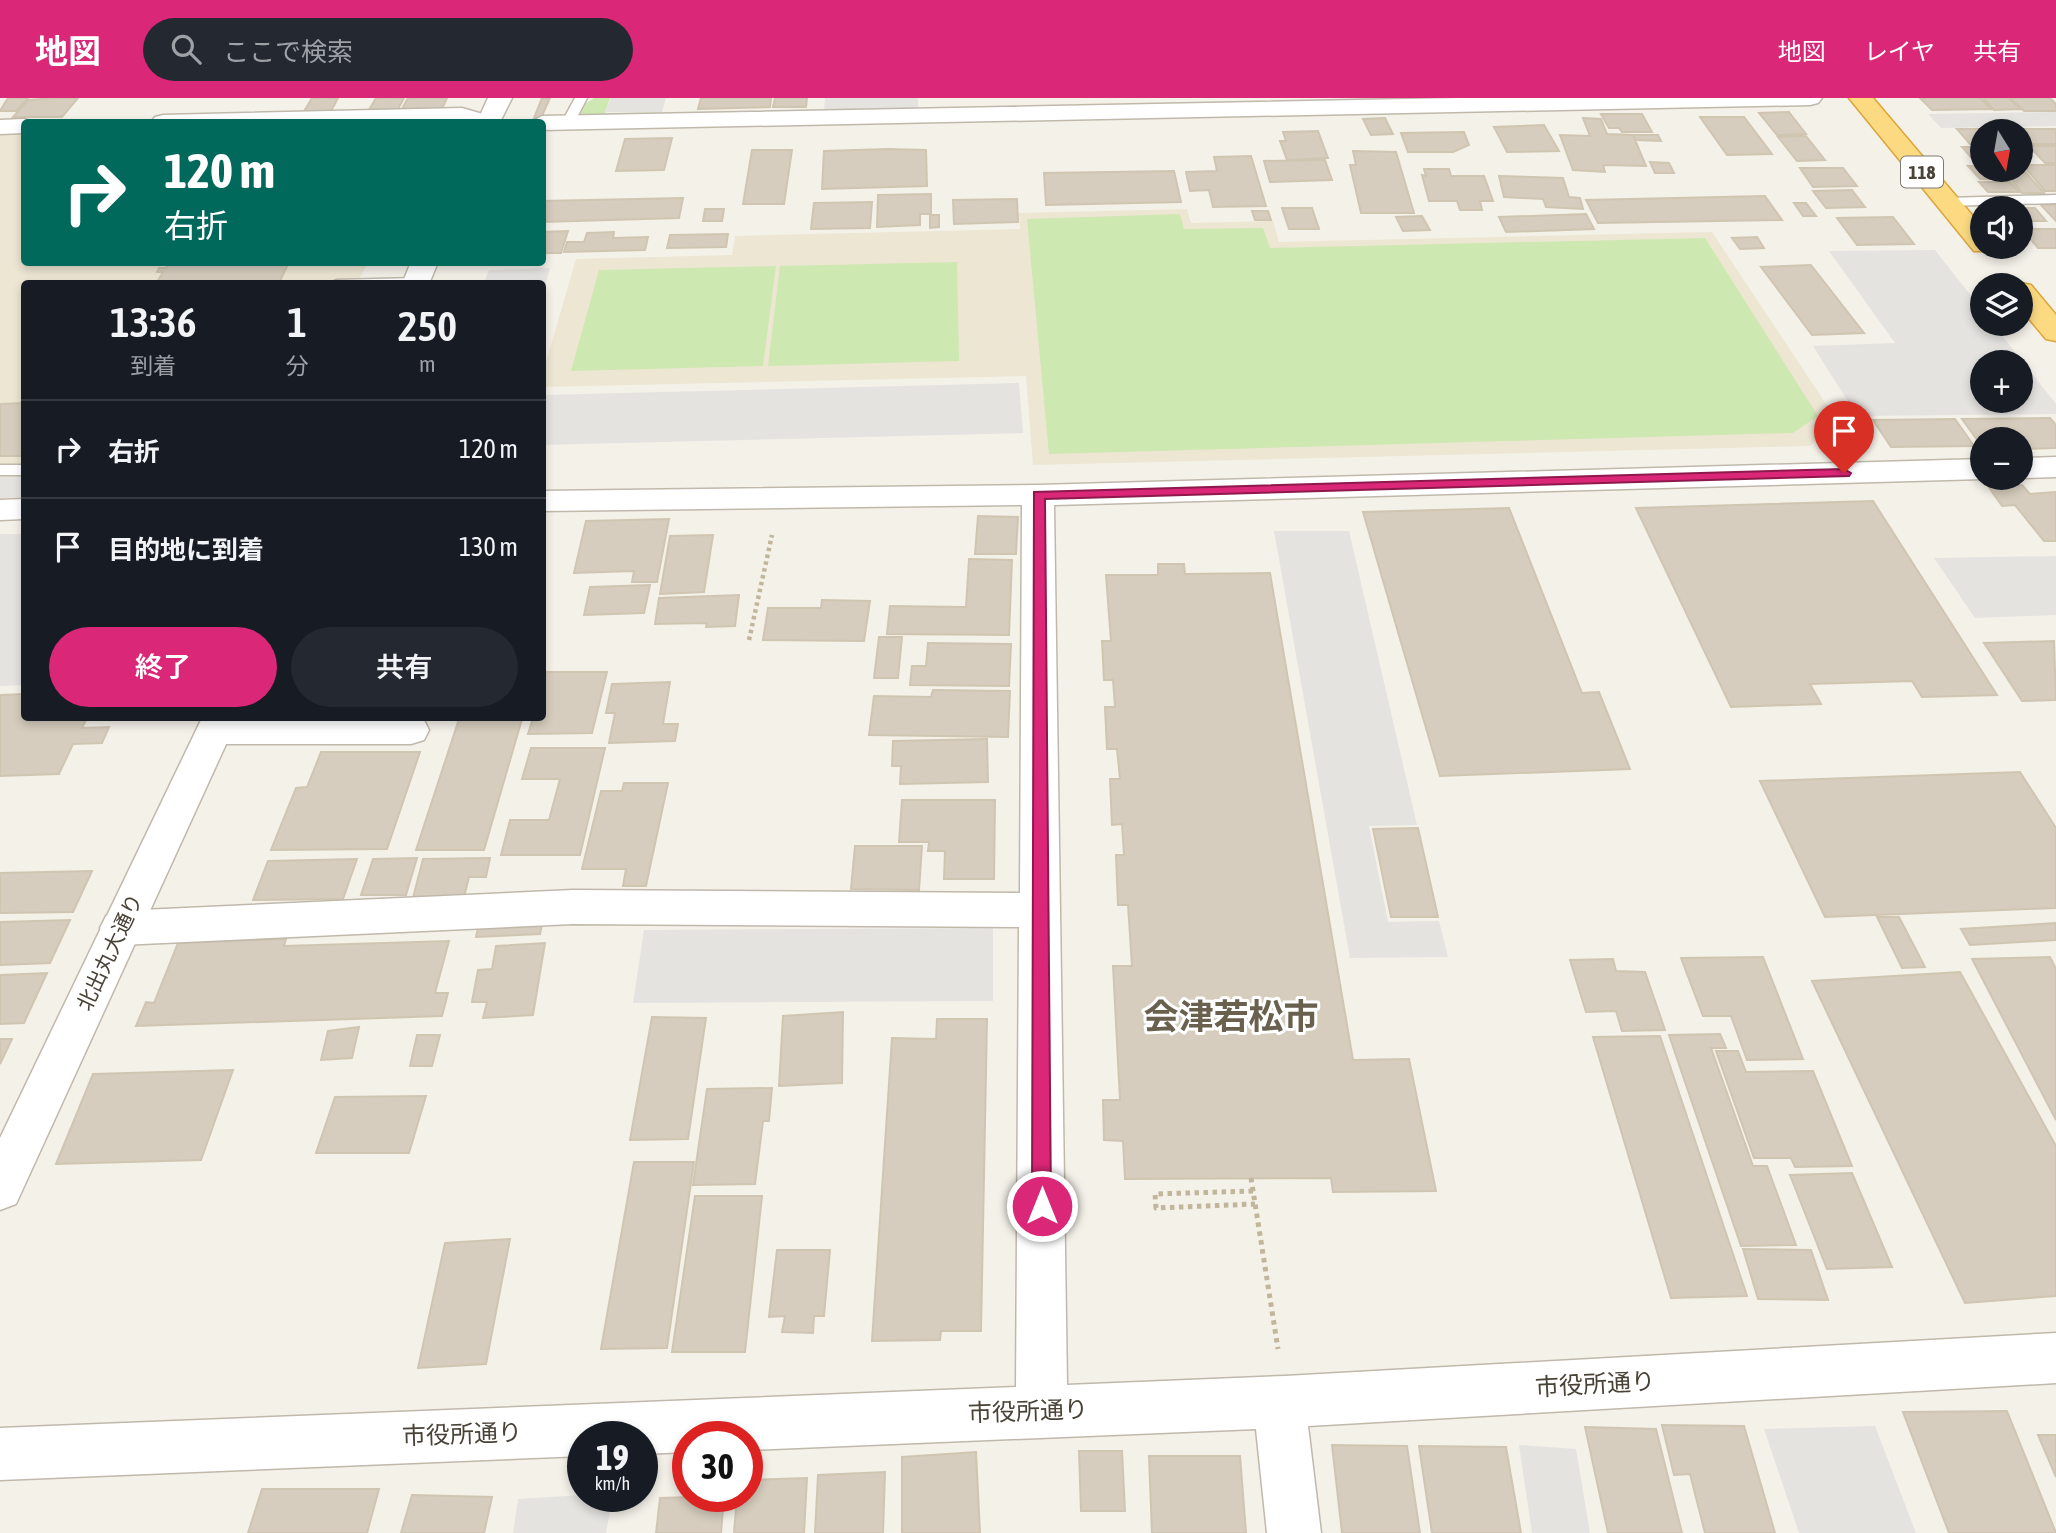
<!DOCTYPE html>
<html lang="ja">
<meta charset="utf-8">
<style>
:root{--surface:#171b24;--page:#242831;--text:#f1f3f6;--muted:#9ea1a6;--line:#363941;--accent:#db2777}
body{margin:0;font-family:"Asap Condensed","Noto Sans JP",sans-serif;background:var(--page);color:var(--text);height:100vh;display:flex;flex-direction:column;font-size:26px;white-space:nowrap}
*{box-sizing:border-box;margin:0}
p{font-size:23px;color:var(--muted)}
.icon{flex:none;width:38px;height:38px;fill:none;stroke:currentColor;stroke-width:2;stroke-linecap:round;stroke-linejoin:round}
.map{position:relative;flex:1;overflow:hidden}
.sheet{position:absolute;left:21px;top:182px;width:525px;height:441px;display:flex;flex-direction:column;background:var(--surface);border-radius:7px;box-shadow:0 4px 10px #0003}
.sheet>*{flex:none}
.top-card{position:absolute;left:21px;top:21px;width:525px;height:147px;border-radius:7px;box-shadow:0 4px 10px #0003;background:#00695c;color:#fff;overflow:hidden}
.needle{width:46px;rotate:169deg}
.buttons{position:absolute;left:1970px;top:21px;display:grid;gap:14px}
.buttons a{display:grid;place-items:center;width:63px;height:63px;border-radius:50%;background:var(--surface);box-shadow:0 4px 10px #0003;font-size:35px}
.speed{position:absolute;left:567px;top:1323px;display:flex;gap:14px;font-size:35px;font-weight:700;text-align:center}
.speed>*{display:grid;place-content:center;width:91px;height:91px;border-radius:50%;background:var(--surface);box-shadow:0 4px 10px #0003;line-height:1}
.speed small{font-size:18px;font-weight:400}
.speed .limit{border:10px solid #d22;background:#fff;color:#111}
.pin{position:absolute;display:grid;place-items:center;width:60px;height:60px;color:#fff;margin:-72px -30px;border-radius:50% 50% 50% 0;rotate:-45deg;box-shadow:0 0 7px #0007}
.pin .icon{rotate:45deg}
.me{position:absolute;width:77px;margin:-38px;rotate:0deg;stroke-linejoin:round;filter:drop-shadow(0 0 5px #0008)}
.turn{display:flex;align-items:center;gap:24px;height:147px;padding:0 28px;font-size:32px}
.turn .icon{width:91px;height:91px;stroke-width:2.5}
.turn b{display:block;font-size:49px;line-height:60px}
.eta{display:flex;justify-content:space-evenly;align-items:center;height:119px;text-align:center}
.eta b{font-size:42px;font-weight:600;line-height:49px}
.primary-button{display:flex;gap:14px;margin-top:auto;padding:14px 28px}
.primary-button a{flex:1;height:80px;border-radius:42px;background:var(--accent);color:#fff;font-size:28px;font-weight:600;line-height:80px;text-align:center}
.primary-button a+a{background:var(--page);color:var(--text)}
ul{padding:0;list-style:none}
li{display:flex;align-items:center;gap:21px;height:98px;padding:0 28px;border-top:2px solid var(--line)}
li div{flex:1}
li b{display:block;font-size:26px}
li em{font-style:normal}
header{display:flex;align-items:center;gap:42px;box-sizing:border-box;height:98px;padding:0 35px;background:var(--accent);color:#fff}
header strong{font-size:33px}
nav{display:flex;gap:38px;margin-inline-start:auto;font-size:24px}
.search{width:490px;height:63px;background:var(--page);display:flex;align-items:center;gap:18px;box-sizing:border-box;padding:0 24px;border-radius:38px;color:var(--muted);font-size:26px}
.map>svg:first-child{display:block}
.education{fill:#ede6d3}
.green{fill:#cee8b2}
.parking{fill:#e5e3e0;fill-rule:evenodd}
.building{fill:#d6cdbe;stroke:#d0c5b1;stroke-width:2}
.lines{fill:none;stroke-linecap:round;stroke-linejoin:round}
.service-casing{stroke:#c0b9ab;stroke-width:3}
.minor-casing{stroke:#c0b9ab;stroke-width:3}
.tertiary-casing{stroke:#c0b9ab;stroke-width:3}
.trunk-casing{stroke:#dca53a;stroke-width:3}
.path-far1{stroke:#c1b59c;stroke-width:4.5;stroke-dasharray:3.5 3.5;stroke-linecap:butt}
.path{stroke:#c1b59c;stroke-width:5;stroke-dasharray:4.5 4.5;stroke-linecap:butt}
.service{fill:#fff;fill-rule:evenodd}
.minor{fill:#fff;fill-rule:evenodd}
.tertiary{fill:#fff;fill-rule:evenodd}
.trunk{fill:#fcda82;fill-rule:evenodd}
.route{fill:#db2777;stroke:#8e194d;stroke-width:2}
.labels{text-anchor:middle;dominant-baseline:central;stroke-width:6;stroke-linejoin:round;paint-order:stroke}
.shield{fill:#fff;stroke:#7f7b73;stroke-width:2}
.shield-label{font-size:19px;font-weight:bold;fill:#484237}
.street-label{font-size:21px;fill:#484237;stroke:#fff}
.near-street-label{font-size:24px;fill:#484237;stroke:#fff}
.town-label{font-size:35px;font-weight:bold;fill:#6a604e;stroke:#fff}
</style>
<header>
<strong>地図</strong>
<div class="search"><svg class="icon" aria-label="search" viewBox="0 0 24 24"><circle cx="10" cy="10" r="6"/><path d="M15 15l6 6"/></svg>ここで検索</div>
<nav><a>地図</a><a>レイヤ</a><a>共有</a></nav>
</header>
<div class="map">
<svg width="2056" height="1435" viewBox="0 0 2056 1435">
<rect width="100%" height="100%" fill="#f4f1e9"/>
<path class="education" d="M0 31H24V164L368 165 357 185 24 186V403L0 404Z
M1187 111 1191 125 1273 123 1279 144 1712 134 1838 324 1810 348 1033 367 1026 278 543 289 542 278 576 161 732 157 735 138 1020 131 1019 115Z"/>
<path class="green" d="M594 0H610L605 15 849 12 579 19 585 6Z
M1180 116 1184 131 1263 130 1270 150 1705 140 1818 318 1793 335 1049 356 1027 121Z
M957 164 959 263 768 268 780 168Z
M776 168 763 268 571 273 599 172Z"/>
<path class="parking" d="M611 0H666L662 14H605Z
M825 0H918V10L824 12Z
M2056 14V28L1941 30 1928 16Z
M1935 152 1983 213V226H1993L2056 306V316L1857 318 1813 248 1895 245 1829 153ZM1983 264H2021V303H1983Z
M550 170 543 196 542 186 484 185 489 172Z
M1019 285 1023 335 543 347V297Z
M0 379H24V399L0 400Z
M1274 433H1349L1417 727 1369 728 1388 824 1439 823 1448 859 1350 860Z
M24 436V587L0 588V436Z
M2056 458V517L1975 520 1934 460Z
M993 830V903L633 905 644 832Z
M1875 1328 1916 1435H1799L1764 1331Z
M1519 1347 1576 1351 1590 1435H1532Z
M583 1397 613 1398 606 1435H513L518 1401Z"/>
<path class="building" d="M8 0H28L16 13H0Z
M57 0H78L62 19H13L28 2Z
M312 0H338L330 15H303Z
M376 0H404L398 11 369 12Z
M408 0H447L442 11H402Z
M542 0H550L541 20H534Z
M701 0H771L770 9 698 11Z
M775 0H807L806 9H773Z
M1920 0H1980L1991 11 1932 12Z
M1983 0H2009L2020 11 1994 12Z
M2010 0H2050L2056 6V13H2024Z
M1789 14 1806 36 1777 37 1759 15Z
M1601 16H1642L1652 34H1622L1619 30H1609Z
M1700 19H1744L1772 56 1727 57Z
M1385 20 1393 36 1371 37 1363 21Z
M1583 20 1601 21 1607 36 1633 37 1646 68 1603 67 1605 74 1573 72 1560 37 1590 38Z
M1544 27 1559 53 1507 54 1494 29Z
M1957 31H2056V46H2021V33H1983V46H1970Z
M1318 33 1328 60 1287 62 1280 43H1286L1283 34Z
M1464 34 1469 47 1453 54H1408L1401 35Z
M1633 37H1658L1661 43 1635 42Z
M1806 38 1825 62 1797 63 1778 39Z
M672 40 664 72 616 73 625 41Z
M2029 48H2056V65H2045Z
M1962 49H1983V66H1977Z
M888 51 926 52 927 88 822 91 824 53Z
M752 52H792L784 106H743Z
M1353 53 1396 54 1414 115H1361L1350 67H1356Z
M1251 58 1266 108 1213 109 1209 92 1190 93 1186 74 1217 73 1214 59Z
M1325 62 1332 82 1270 84 1264 63Z
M1650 64 1669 65 1674 75H1655Z
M2023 67H2056V93H2045Z
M1968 68H1983V72H2021V69L2044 95H2022L2011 81H1980Z
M1800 70H1843L1857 88 1813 89Z
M1424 71H1449L1451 78H1484L1493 103H1480L1482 112H1460L1457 103H1429L1422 77 1426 78Z
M1174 73 1181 104 1046 107 1044 75Z
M1499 78 1563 80 1569 99 1580 100 1583 111 1546 109 1543 101 1504 99Z
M1979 84H2010L2019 94H1988Z
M1852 92 1865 109 1826 110 1813 93Z
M931 96V116H920V127L877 129 878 97Z
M1765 98 1782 122 1598 125 1586 102Z
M683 100 679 120 542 124V103Z
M1017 101 1018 124 954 126 953 102Z
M872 104 870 130 811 131 814 105Z
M1794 105H1806L1816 118H1803Z
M2041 107H2056V123Z
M1282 110H1312L1319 131H1289Z
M2004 110H2035L2046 123H2021V110Z
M705 111H724L722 123H703Z
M1252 113H1268L1271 122H1255Z
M1586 116 1594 131 1506 134 1499 119Z
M930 117H939V129L930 130Z
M1422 118 1430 132 1403 133 1396 119Z
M1893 119 1914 146 1857 147 1837 120Z
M2022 131H2056V150H2038Z
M568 133 561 155H542V134Z
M614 134 613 140 648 139 645 152 564 154 567 144H584L587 135Z
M728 136 726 149 667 150 670 137Z
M1757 139 1764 150 1740 151 1732 140Z
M169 164H289L280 183H297L296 186H156L163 174H157L159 170H166Z
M1811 167 1864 235 1812 237 1761 169Z
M24 305V358H0V306Z
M2050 320 2056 327V350L2021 351V341H1983V350L1962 321Z
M1955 321 1974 348 1891 349 1873 322Z
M2022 387 2030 396 2056 394V443H2044L2015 407 2002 408 1988 388Z
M1873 403 1997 597 1922 599 1912 583 1810 586 1821 606 1731 609 1636 410Z
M1509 410 1582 595 1599 594 1630 671 1440 678 1363 414Z
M978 418 1018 419 1016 456H975Z
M669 421 657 484H632L634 473 574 475 586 423Z
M713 437 704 494 660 496 670 438Z
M969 461 1012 462 1009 537 887 536 890 508 966 509Z
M1158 466H1184L1185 476 1270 475 1353 962 1409 961 1436 1093 1333 1094 1331 1080 1125 1081 1123 1043 1104 1042 1103 1002H1120L1113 868H1132L1128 807H1118L1116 757H1124L1122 726 1112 727 1110 681H1120L1117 651H1107L1105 609H1115L1113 582H1104L1102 543H1111L1106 477H1158Z
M650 487 644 515 584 517 590 489Z
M739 497 735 528 706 529 707 525 655 526 659 500Z
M822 502 870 503 864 543 763 542 768 510H821Z
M879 539H902L898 580H874Z
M2054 543 2056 602 2022 603 1984 545Z
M928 545 1011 546 1009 588 910 587 912 568H926Z
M546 574H607L592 635 528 636 533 620H542Z
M670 584 663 626H678L675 643 609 645 615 615H606L612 586Z
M933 592 1010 593 1008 639 869 637 874 598 931 599Z
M24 596V620H87L82 630 109 629 102 645 73 646 59 676 0 678V597Z
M459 621H522L484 752H416Z
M987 641 988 684 900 686 901 668H892L893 643Z
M531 650H605L580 757H501L510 722H549L560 681H522Z
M321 654H420L387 751 271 752 296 690 307 689Z
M2020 674 2056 730V810L1825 819 1760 683Z
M624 685H668L646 788H623L626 771H582L601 693H622Z
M902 702H995L994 781H944L945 753H928L929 744H899Z
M1418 730 1438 819H1391L1373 731Z
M855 748H922L919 792 851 791Z
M417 760 406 797H361L373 761Z
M490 760 486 779H469L464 799 413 800 423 761Z
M357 761 343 801 253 802 268 763Z
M92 773 73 814 0 815V775Z
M1877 819H1899L1925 869 1902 870Z
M70 822 50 865 0 867V824Z
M543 822 540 836 476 839 479 826Z
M2056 825V842L1970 847 1961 831Z
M286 841 284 848 449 843 435 895H448L442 918 136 928 146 904 154 905 178 845Z
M545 845 533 917 483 920 487 904H472L478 872 492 871 496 848Z
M1763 859 1803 961 1747 962 1731 918H1703L1681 860Z
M2050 859 2056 871V1022L1972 861Z
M1613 861 1616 873 1645 874 1665 932 1622 933 1616 913 1586 914 1570 862Z
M1960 874 2056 1048V1198L1965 1205 1812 883Z
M47 875 24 925 0 926V877Z
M843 914 842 985 779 988 783 918Z
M652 919 706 920 688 1041 630 1042Z
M937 921H987L981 1233H941L940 1242 872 1243 892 940 936 941Z
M359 929 352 960 321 962 328 933Z
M1720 936 1726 950H1711L1753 1068H1767L1796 1147 1741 1148 1669 937Z
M417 937H440L432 968H410Z
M1660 938 1747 1198 1671 1200 1593 939Z
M0 941H12L0 966Z
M1716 953H1738L1746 974 1813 973 1852 1068 1795 1069 1791 1060H1754Z
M233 972 201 1062 56 1066 93 976Z
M772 990 769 1023H763L755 1086 693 1087 707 991Z
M426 998 409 1055H316L335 999Z
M634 1064H694L667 1250 601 1251Z
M1852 1075 1892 1169 1827 1171 1790 1077Z
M695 1098H762L745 1254H672Z
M510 1141 486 1266 418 1270 445 1145Z
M1743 1151 1811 1152 1828 1202 1758 1201Z
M777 1152H830L824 1218H814L813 1235 782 1234 785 1218 769 1219Z
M2007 1313 2056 1435H1949L1903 1314Z
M1662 1327 1744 1328 1775 1435H1705L1690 1376 1674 1377Z
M1585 1329 1656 1331 1682 1435H1608Z
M2038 1337H2056V1379Z
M1332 1347 1407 1348 1420 1435H1342Z
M1419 1348 1506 1349 1521 1435H1432Z
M1079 1353H1122L1125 1413H1081Z
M976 1354 980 1435H902V1359Z
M1149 1358H1240L1246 1435H1152Z
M885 1374 883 1435H815L818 1377Z
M807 1380 804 1435H734L737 1398H747V1382Z
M262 1391H379L367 1435H248Z
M412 1397 492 1399 484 1435H401Z
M724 1398 721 1435H656L660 1400Z"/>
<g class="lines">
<defs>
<path id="service" d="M575 0H587L573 27H563L562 24Z
M2056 97V105L1947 108 1940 104 1947 100Z
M416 180 421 181 422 186H329L336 182Z
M0 367H24V377H0Z"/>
<path id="minor" d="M1458 0H1822L1818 5 1810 7 542 32V24H531L542 18Z
M462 10 493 19 497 24H151L155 19 163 17Z
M24 21 33 24H24V35L0 36V22Z
M2056 359V379L2021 380V360Z
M1983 361V380H1987L1983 381 1054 407 1067 1287 1285 1278 2056 1235V1285L1308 1328 1321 1435H1267L1256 1331 747 1352V1339H688V1354L642 1356V1339H583V1358L0 1382V1330L1016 1289 1019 829 573 826 120 847 106 842 100 830 106 818 120 813 573 792 1020 795 1022 407 542 413V393L1038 387Z
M24 401V421L0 422V402Z
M211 620H415L424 622 429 632 424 642 411 646H215L202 642 197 632 202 622Z"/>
<path id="tertiary" d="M488 0H512L500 24H477Z
M411 164H438L429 186H402Z
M202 620H238L16 1106 0 1112V1040Z"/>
<path id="trunk" d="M1849 0H1873L1983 130V149H1995L1992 153H1974Z
M2021 185 2031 187 2056 217V243L2046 241 2021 211V187H2011Z"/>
</defs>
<use href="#service" class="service-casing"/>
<use href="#minor" class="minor-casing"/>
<use href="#tertiary" class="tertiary-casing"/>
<use href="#trunk" class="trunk-casing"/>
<path class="path-far1" d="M749 542 772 437"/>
<path class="path" d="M1251 1080 1278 1251
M1253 1093 1155 1096 1156 1110 1255 1106"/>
<use href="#service" class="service"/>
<use href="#minor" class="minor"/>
<use href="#tertiary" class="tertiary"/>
<use href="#trunk" class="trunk"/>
</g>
<path class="route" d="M1844 371 1851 375 1849 378 1045 401 1051 1108 1048 1115 1042 1117 1035 1115 1032 1108 1034 394Z"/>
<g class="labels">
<rect class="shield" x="1901" y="58.5" width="42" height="31" rx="5"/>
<g class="shield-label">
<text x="1922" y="74">118</text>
</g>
<g class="street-label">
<text transform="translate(109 854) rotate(-65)">北出丸大通り</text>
</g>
<g class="near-street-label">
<text transform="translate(1595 1286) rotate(-3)">市役所通り</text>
<text transform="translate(1028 1313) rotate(-2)">市役所通り</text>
<text transform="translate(462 1336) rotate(-2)">市役所通り</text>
</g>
<g class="town-label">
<text x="1231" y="918">会津若松市</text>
</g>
</g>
</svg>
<div class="buttons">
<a><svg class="needle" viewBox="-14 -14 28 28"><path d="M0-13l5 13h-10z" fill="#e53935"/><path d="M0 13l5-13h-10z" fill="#9ea1a6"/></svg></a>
<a><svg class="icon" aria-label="sound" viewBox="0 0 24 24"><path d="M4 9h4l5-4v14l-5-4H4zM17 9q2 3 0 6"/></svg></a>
<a><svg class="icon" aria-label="layers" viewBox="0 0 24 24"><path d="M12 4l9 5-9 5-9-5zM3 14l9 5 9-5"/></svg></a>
<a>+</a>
<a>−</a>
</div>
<div class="speed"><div>19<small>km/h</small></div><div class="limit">30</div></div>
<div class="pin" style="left:1844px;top:375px;background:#d93025"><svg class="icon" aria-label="arrive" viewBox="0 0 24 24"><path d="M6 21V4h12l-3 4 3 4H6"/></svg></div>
<svg class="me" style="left:1042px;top:1108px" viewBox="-20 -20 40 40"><circle r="17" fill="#db2777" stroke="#fff" stroke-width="3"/><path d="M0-11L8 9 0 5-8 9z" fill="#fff"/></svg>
<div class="top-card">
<div class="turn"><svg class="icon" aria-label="right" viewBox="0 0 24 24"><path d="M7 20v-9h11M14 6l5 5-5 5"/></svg><div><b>120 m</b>右折</div></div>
</div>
<section class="sheet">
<div class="eta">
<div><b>13:36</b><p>到着</p></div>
<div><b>1</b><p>分</p></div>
<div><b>250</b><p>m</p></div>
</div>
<ul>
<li><svg class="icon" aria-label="right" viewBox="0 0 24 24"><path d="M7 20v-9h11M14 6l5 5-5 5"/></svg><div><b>右折</b></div><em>120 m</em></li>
<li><svg class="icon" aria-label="arrive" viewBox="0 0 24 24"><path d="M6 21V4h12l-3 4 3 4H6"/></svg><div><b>目的地に到着</b></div><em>130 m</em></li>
</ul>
<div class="primary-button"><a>終了</a><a>共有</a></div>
</section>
</div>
